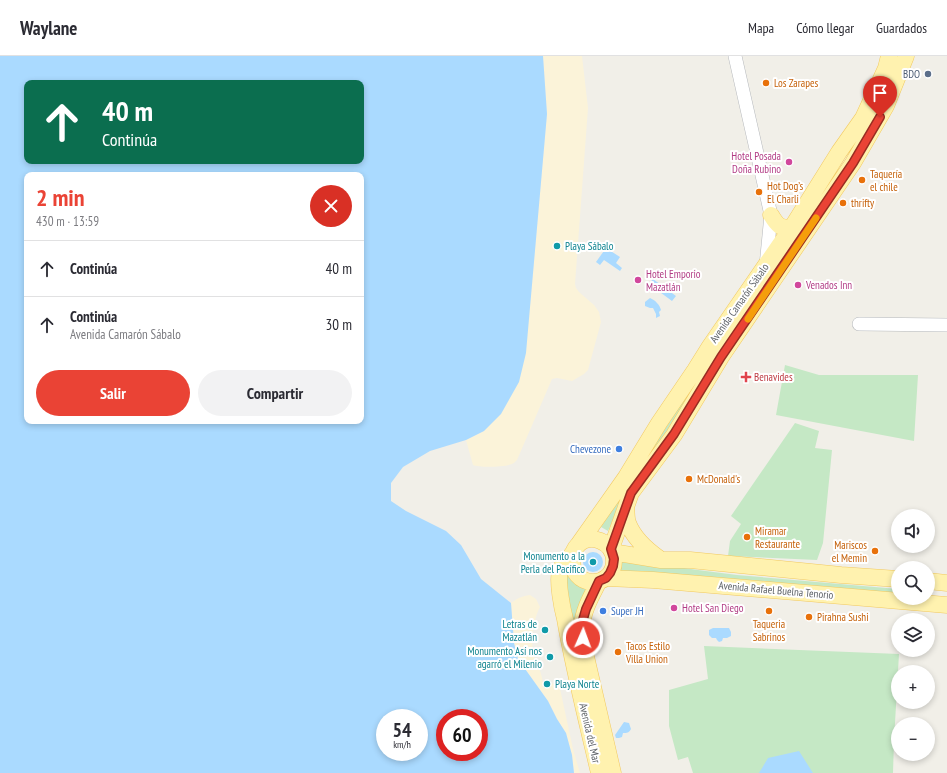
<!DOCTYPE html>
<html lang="es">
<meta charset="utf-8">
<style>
:root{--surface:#fff;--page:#f2f2f3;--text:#2b2b33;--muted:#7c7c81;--line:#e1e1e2;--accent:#ea4335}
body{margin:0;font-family:"PT Sans Narrow",sans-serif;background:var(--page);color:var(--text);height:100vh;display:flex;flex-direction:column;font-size:15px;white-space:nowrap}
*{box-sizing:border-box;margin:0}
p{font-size:13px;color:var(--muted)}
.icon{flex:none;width:22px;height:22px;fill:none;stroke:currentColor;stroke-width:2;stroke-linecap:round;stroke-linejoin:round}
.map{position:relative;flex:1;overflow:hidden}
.sheet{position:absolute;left:24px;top:116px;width:340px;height:252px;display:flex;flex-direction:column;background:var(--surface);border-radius:8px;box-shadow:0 2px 6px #0003}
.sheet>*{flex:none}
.banner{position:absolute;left:24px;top:24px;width:340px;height:84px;border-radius:8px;box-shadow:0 2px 6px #0003;background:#0b6e4f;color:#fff;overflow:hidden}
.fabs{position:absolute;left:891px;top:453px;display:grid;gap:8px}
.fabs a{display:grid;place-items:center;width:44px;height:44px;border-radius:50%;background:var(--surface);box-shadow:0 2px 6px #0003;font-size:20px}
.speed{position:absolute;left:376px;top:653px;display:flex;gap:8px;font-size:20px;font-weight:700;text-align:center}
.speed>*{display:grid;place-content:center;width:52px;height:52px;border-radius:50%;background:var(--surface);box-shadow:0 2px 6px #0003;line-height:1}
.speed small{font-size:10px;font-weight:400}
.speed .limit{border:6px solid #d22;background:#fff;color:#111}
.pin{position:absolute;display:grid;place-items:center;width:34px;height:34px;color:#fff;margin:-41px -17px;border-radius:50% 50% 50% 0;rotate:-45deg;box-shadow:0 0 4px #0007}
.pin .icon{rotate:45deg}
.me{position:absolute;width:44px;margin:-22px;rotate:2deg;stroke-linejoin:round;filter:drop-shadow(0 0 3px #0008)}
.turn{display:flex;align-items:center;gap:14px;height:84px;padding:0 12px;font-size:18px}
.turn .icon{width:52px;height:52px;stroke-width:2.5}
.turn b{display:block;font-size:28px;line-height:34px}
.round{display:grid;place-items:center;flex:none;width:42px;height:42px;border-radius:21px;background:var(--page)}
.summary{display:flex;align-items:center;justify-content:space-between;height:68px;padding:0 12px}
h1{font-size:24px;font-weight:700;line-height:30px;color:var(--accent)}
.button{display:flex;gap:8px;margin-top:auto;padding:8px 12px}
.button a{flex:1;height:46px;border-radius:24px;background:var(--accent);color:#fff;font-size:16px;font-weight:700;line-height:46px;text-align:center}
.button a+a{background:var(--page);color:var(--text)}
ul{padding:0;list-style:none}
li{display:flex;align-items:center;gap:12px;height:56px;padding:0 12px;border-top:1px solid var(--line)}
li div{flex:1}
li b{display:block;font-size:15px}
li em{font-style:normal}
header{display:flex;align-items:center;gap:24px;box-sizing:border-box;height:56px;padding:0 20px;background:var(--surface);border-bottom:1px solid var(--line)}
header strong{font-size:19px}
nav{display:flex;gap:22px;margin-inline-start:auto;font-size:14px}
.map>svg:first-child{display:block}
.green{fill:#c5e8c5}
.sand{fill:#fbf3d9}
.water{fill:#aadaff;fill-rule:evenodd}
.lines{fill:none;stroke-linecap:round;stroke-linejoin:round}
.minor-casing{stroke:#b5b8bc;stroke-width:14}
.major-casing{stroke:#f2c960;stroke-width:17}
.minor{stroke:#fff;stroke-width:13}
.major{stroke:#fff2af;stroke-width:16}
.route-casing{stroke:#982c22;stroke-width:10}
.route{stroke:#ea4335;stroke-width:7}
.slow{stroke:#f59e0b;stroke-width:7}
.service-dot{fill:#5c6f8a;stroke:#fff;stroke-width:1.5}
.food-dot{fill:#e8710a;stroke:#fff;stroke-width:1.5}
.hotel-dot{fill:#d1479c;stroke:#fff;stroke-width:1.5}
.culture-dot{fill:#0f9aa8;stroke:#fff;stroke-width:1.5}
.health-dot{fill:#e0444e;stroke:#fff;stroke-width:1.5}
.shop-dot{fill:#3f7fe0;stroke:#fff;stroke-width:1.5}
.labels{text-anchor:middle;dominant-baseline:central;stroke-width:4;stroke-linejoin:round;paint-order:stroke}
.service-label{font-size:11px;fill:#4e5e75;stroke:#fff;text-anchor:end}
.food-label{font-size:11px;fill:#c56008;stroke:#fff;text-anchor:start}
.hotel-label{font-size:11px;fill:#b23c85;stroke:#fff;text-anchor:start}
.culture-label{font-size:11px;fill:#0d838f;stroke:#fff;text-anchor:end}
.street-label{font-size:11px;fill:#5f6368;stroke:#fff}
.health-label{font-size:11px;fill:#be3a42;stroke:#fff;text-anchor:start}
.shop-label{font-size:11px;fill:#366cbe;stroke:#fff;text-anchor:end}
</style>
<header>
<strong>Waylane</strong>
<nav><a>Mapa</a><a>Cómo llegar</a><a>Guardados</a></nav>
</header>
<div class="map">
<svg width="947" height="717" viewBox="0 0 947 717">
<rect width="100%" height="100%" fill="#f1efe8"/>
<path class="green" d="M756 233 677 361 625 436 608 475 601 471Z
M785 309 819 319H918L914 385 776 359Z
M795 367 819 375 815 392 832 394 823 487 817 504 728 500 730 485 741 468 731 460Z
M616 500 657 508 698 514 737 519 898 533V538L614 517Z
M565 511 588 533 577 609Z
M704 590 899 598 894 684 893 717H693L688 701 678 704 669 670V634L708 623Z"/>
<path class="sand" d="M543 0H582L588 52 575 228 576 232 579 236 594 249 599 256 601 266 588 314 584 318 572 325 557 322 552 323 517 404C515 406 514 407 512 408 504 411 480 412 473 409L466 384 484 375 530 250 547 58Z
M530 539 536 543 540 551C533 564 530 586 534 600 535 604 537 608 539 612 541 617 542 622 543 627L559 628 573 693 580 717H574L572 699 566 677 557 663 548 645 518 603 514 587 511 547C518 542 522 540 530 539Z"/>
<path class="water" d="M0 0H543L547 58 526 297 519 326 501 358 484 375 466 384 430 395 403 411 391 427V445L406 455 446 475 461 489 481 523 511 547 514 587 518 603 548 645 557 663 566 677 572 699 574 717H0ZM27 27H361V105H27ZM27 119H361V365H27ZM385 662H419V696H385ZM445 662H479V696H445Z
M606 192 620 201 616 207 622 212 620 215 604 204 600 209 596 206Z
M653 223 676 240 672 245 649 228Z
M650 242C655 244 660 249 661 254L659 256 660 260 656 262V258L653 252H650L645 250V246Z
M583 506a10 10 0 1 1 20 0a10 10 0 1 1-20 0Z
M713 572H729L731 576V580L727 582H723L722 585 719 586 717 584 716 582H712L709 579V574Z
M624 666 629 667 631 673C629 677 627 677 623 677L622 681 619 682H616L615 679Z
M799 695 813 717H759L768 702Z"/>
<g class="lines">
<defs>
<path id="minor" d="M735 0 771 159 766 210
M859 268 947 269"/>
<path id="major" d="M771 159C777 169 780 173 792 171
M626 451C627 456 626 462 628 467 634 483 647 494 660 503
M578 489 626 421 659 367 695 314 710 290 792 171 839 96 863 62 886 12 889 0
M611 493 631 437 674 379 721 301 853 107 886 50 906 0
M612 496 661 504H690L841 519 898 523
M572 499C569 535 614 533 614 505 614 485 589 476 577 490 574 493 574 496 572 498 569 504 562 507 560 515 557 525 562 552 565 563 574 615 587 666 599 717
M606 522 653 524 947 549
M599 525C592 539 583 554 582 570 582 577 583 584 584 592L613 717
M928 525 947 527"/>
</defs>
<use href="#minor" class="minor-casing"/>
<use href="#major" class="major-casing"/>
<use href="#minor" class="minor"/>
<use href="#major" class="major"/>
</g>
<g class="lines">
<defs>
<path id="route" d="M583 582 582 567 586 553 599 525 606 522 610 517 613 510 614 503 611 493 631 437 674 378 721 301 853 107 880 61"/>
</defs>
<use href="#route" class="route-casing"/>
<use href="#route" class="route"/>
<path class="slow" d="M748 263 816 162"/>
</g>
<circle class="service-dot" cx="928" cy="18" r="4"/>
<g class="food-dot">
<circle cx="766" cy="27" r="4"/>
<circle cx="862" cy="124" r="4"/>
<circle cx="759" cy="136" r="4"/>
<circle cx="843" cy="147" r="4"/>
<circle cx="689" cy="423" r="4"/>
<circle cx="747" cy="481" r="4"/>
<circle cx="875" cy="495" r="4"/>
<circle cx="769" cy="555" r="4"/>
<circle cx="809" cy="561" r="4"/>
<circle cx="618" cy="596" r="4"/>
</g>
<g class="hotel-dot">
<circle cx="789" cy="106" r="4"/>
<circle cx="638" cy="224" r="4"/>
<circle cx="798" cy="229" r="4"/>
<circle cx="674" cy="552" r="4"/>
</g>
<g class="culture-dot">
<circle cx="557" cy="190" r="4"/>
<circle cx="593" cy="506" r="4"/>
<circle cx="545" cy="574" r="4"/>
<circle cx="550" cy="601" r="4"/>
<circle cx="547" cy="628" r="4"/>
</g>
<path class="health-dot" d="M744 315h4v4h4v4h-4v4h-4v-4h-4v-4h4z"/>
<g class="shop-dot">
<circle cx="619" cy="393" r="4"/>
<circle cx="603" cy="555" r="4"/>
</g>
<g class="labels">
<g class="service-label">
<text x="920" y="18">BDO</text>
</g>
<g class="food-label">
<text x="774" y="27">Los Zarapes</text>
<text x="870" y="118">Taquería<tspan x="870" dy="13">el chile</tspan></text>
<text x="767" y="130">Hot Dog’s<tspan x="767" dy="13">El Charli</tspan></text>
<text x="851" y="147">thrifty</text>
<text x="697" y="423">McDonald's</text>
<text x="755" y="475">Miramar<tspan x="755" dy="13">Restaurante</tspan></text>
<text x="867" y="489" text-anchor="end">Mariscos<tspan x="867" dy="13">el Memin</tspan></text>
<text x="817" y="561">Pirahna Sushi</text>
<text x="769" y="568" text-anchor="middle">Taqueria<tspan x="769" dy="13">Sabrinos</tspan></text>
<text x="626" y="590">Tacos Estilo<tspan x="626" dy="13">Villa Union</tspan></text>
</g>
<g class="hotel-label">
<text x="781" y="100" text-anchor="end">Hotel Posada<tspan x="781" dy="13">Doña Rubino</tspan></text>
<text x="646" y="218">Hotel Emporio<tspan x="646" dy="13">Mazatlán</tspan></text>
<text x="806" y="229">Venados Inn</text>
<text x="682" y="552">Hotel San Diego</text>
</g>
<g class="culture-label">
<text x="565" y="190" text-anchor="start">Playa Sábalo</text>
<text x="585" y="500">Monumento a la<tspan x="585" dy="13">Perla del Pacífico</tspan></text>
<text x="537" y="568">Letras de<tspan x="537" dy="13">Mazatlán</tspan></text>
<text x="542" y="595">Monumento Así nos<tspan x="542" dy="13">agarró el Milenio</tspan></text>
<text x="555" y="628" text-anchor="start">Playa Norte</text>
</g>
<g class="street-label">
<text transform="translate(739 247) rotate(-55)">Avenida Camarón Sábalo</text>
<text transform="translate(776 534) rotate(5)">Avenida Rafael Buelna Tenorio</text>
<text transform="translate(590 677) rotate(77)">Avenida del Mar</text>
</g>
<g class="health-label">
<text x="754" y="321">Benavides</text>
</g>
<g class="shop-label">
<text x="611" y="393">Chevezone</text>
<text x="611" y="555" text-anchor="start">Super JH</text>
</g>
</g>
</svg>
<div class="fabs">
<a><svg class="icon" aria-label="sound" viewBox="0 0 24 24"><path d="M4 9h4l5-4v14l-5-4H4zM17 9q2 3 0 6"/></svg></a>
<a><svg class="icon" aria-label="search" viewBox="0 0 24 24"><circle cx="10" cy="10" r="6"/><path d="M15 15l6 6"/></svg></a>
<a><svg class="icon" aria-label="layers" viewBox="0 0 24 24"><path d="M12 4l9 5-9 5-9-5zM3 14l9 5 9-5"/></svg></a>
<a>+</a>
<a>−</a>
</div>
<div class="speed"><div>54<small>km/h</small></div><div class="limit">60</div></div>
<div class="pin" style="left:880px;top:61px;background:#d93025"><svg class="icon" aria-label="arrive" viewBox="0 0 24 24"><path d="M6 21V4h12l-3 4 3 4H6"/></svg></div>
<svg class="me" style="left:583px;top:582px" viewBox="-20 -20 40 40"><circle r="17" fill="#ea4335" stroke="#fff" stroke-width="3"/><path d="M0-11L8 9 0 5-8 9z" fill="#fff"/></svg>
<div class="banner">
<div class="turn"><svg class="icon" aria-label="ahead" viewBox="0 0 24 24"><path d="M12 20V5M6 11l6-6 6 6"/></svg><div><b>40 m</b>Continúa</div></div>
</div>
<section class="sheet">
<div class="summary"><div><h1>2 min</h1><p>430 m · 13:59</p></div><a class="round" style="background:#d93025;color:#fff"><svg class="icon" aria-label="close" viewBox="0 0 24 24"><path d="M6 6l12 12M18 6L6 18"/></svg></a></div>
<ul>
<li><svg class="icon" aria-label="ahead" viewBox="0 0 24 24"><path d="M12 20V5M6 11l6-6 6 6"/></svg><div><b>Continúa</b></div><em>40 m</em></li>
<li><svg class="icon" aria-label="ahead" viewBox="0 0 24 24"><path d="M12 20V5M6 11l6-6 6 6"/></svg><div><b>Continúa</b><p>Avenida Camarón Sábalo</p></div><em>30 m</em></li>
</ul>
<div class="button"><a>Salir</a><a>Compartir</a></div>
</section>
</div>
